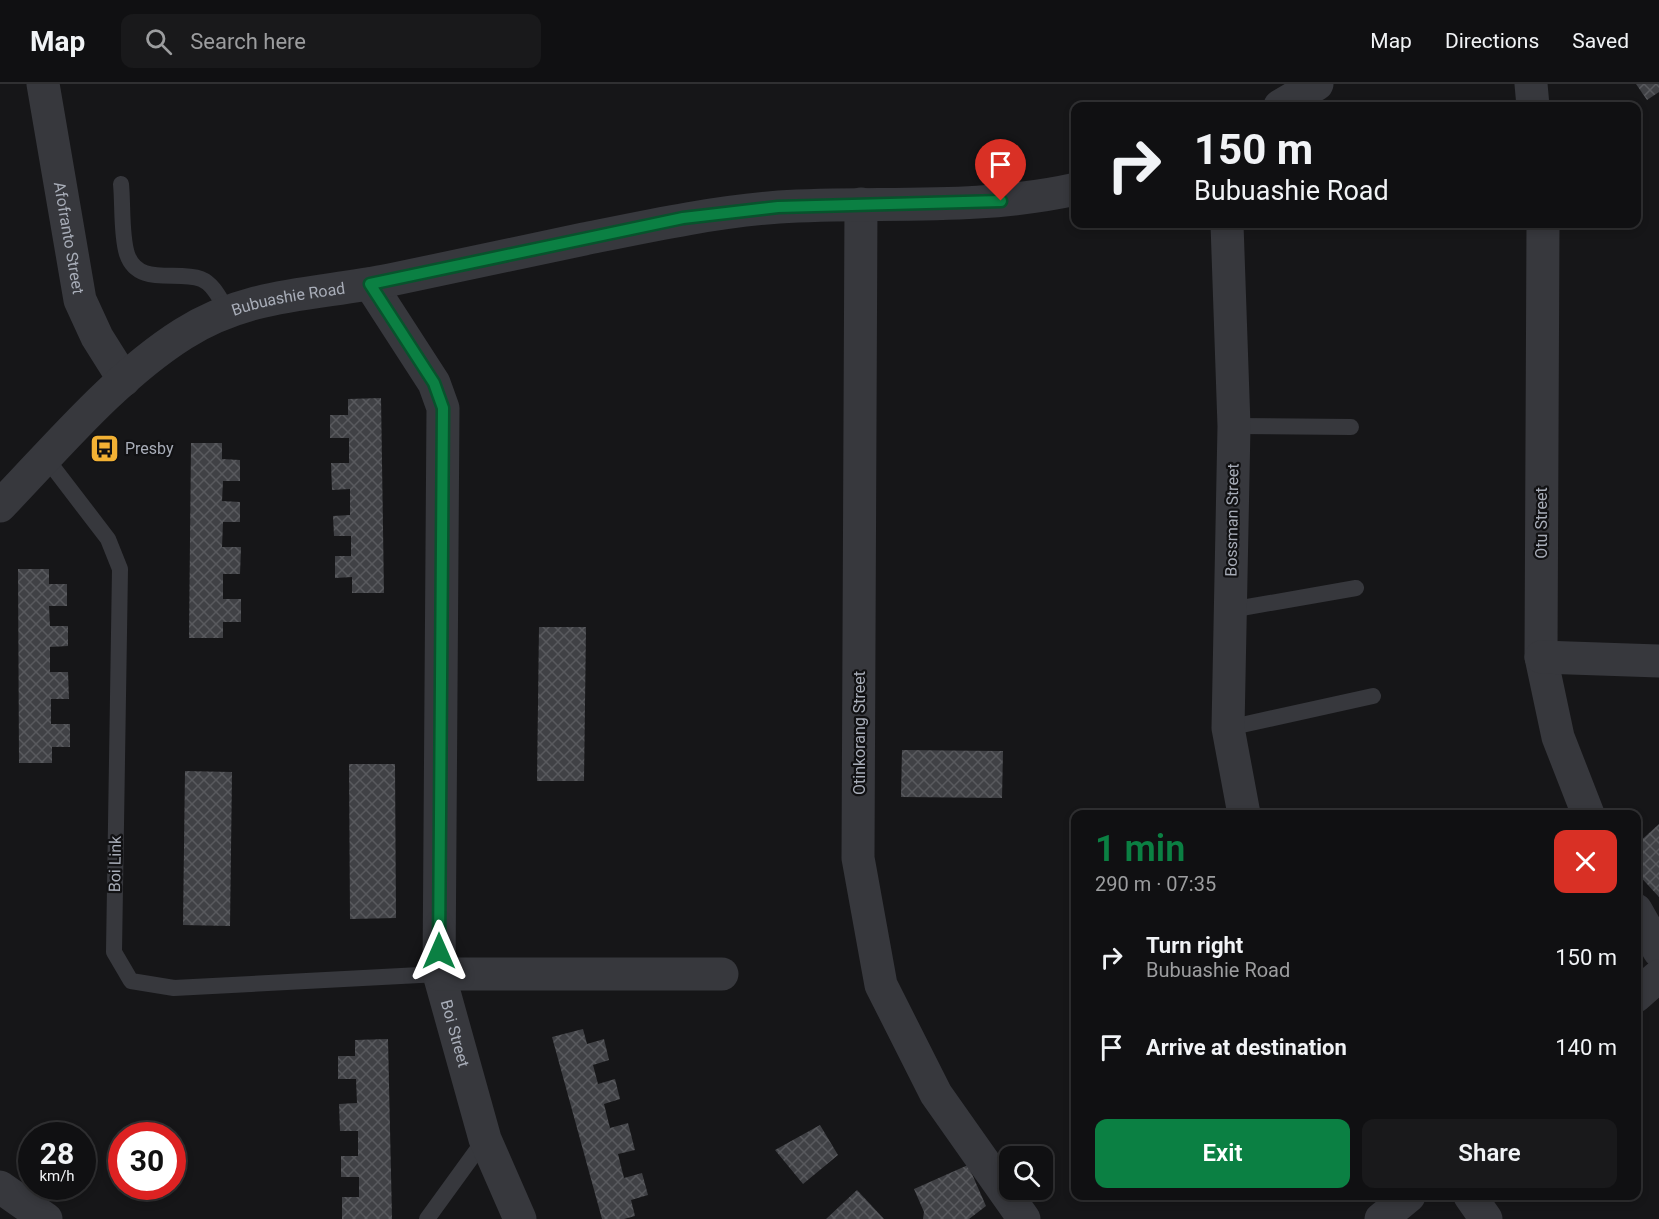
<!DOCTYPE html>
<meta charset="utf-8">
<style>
:root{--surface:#101012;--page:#19191b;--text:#f1f3f6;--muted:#9c9d9f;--line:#303032;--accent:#0b8043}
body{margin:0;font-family:Roboto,sans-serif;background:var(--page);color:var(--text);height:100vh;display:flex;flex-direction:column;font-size:22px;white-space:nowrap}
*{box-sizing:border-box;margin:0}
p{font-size:20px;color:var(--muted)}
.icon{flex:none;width:33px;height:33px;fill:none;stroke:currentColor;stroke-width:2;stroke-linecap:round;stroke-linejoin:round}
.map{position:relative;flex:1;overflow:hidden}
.panel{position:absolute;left:1071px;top:726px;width:570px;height:390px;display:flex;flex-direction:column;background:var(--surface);border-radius:12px;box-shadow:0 3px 9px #0003,0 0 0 2px var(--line)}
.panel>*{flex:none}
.banner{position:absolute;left:1071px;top:18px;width:570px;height:126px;border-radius:12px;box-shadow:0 3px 9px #0003,0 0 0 2px var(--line);background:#101012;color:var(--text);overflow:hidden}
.buttons{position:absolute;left:999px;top:1062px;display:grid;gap:12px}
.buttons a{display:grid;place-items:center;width:54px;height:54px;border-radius:12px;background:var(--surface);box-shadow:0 3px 9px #0003,0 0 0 2px var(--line);font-size:30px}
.speed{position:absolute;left:18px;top:1038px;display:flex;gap:12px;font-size:30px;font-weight:700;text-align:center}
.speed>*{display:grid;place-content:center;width:78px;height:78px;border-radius:50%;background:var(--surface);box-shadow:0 3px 9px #0003,0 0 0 2px var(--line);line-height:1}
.speed small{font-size:15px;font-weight:400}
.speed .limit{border:9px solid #d22;background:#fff;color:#111}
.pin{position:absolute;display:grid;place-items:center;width:51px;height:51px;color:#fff;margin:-62px -26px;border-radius:50% 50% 50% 0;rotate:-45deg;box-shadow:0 0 6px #0007}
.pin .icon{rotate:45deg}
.me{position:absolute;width:66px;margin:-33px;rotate:0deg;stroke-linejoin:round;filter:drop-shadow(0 0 4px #0008)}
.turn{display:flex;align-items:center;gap:21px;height:126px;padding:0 24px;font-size:27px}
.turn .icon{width:78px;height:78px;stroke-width:2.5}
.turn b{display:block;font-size:42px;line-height:51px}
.round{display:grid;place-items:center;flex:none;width:63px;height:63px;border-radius:12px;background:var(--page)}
.summary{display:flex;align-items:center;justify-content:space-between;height:102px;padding:0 24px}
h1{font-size:36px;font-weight:600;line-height:45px;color:var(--accent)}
.cta{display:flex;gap:12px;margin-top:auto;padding:12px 24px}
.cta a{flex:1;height:69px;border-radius:12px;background:var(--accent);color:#fff;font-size:24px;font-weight:600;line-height:69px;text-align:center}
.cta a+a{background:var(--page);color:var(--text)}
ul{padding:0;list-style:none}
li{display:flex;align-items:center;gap:18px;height:90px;padding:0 24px}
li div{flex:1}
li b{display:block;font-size:22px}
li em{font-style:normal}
header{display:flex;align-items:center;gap:36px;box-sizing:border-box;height:84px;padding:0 30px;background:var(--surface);border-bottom:2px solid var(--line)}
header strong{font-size:28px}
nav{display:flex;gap:33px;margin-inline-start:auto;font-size:21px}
.search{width:420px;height:54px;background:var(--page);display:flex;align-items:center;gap:15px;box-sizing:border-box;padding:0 21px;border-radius:12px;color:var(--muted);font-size:22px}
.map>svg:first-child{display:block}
.building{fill:url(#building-cross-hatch)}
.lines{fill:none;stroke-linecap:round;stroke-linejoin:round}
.lane{stroke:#37383d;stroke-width:16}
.street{stroke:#37383d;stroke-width:33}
.route-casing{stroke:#07532c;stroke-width:15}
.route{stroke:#0b8043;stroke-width:10}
.labels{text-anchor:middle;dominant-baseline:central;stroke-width:4.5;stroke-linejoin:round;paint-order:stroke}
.street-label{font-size:16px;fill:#a8adb8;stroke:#111113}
.poi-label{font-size:16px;fill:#a8adb8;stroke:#111113;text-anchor:start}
</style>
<header>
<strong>Map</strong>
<div class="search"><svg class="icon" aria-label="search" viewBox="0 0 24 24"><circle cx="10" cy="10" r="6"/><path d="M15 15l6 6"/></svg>Search here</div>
<nav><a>Map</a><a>Directions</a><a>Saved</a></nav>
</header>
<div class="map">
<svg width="1659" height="1135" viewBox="0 0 1659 1135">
<defs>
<pattern id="building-cross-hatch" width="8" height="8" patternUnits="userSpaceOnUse" patternTransform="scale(1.5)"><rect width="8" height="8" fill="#404145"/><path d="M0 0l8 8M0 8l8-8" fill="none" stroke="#595a5e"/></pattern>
</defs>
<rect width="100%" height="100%" fill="#161618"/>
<path class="building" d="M1636 0H1659V8L1647 16Z
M381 314 384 509H352V493L335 494V472H351V452H334L333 432 350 431V405L332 406 331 379H349V354H330V331H348V315Z
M191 359H222V375L240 376V397H223L222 417 240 418V438H223L222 463H241L240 490H223V515H241V538H223V554H189Z
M18 485H49V500H67V522H49L50 542H68V562L50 563V588H68L69 615H51V640H70V663H52V679H19Z
M539 543H586L584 697H537Z
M902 666 1003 667 1002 714 901 713Z
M349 680H395L396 834 350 835Z
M185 687 232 688 230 842 183 841Z
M1659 740V813L1636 788V761Z
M583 945 587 960 604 955 609 976 593 981 598 1000 615 995 620 1015 604 1020 610 1044 628 1039 635 1066 618 1070 624 1094 642 1089 648 1111 631 1116 635 1132 624 1135H602L552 953Z
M388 955 392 1135H342V1113H359V1093H341V1072H358V1047H340L339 1020 357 1019 356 995H338V972H355V956Z
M820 1041 838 1071 803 1100 775 1066Z
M968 1081 986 1122 969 1135H923L924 1128 914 1105Z
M857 1106 884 1135H826Z"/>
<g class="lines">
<path class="lane" d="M121 100C123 120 121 152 127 170 138 203 176 186 201 195 214 200 221 217 228 228
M1234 342 1351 343
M46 374 108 455 120 485 114 868 131 897 174 904 439 890
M1230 526 1356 504
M1228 644 1373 612
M427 1135 485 1055"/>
<g class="street">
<path id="s1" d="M43 0 80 216 97 253 124 296"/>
<path d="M1531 0 1533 22"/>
<path d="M1280 22 1317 0"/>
<path d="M861 120 858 774 881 901 936 1010 1024 1135"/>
<path d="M1227 140 1234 342 1228 644 1244 730"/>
<path d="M1543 140 1541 573 1558 653 1588 730"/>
<path id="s2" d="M370 200 434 299 443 324 439 890 485 1055 520 1135"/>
<path id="s3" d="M0 422C56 364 115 293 183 250 249 208 316 211 390 196 454 182 519 169 584 155 648 142 713 128 779 123 878 117 978 127 1076 105"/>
<path d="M1541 573 1659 577"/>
<path d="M1636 826 1659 867"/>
<path d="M439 890H722"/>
<path d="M1636 912 1659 892"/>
<path d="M0 1103 46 1135"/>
<path d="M1470 1112 1486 1135"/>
<path d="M1381 1135 1409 1112"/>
</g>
</g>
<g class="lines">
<defs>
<path id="route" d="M439 867 443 324 434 299 370 200 683 134 778 123 1001 117"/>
</defs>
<use href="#route" class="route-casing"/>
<use href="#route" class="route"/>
</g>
<defs>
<symbol id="bus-square" viewBox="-11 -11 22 22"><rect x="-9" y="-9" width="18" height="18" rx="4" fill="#f2b134" stroke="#111113"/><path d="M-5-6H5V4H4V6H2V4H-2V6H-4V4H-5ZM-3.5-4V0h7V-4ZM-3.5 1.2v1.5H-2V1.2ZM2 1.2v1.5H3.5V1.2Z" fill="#111"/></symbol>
</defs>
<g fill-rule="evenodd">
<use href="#bus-square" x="88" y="348" width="33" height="33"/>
</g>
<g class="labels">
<g class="street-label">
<text stroke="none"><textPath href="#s1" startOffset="156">Afofranto Street</textPath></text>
<text stroke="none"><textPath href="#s3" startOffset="364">Bubuashie Road</textPath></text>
<text transform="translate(1232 436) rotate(-89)">Bossman Street</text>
<text transform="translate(1541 439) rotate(-90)">Otu Street</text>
<text transform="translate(859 649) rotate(-90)">Otinkorang Street</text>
<text transform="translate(115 780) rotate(-89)">Boi Link</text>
<text stroke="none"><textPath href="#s2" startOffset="772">Boi Street</textPath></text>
</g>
<g class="poi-label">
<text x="125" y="364">Presby</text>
</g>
</g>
</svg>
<div class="buttons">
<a><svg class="icon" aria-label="search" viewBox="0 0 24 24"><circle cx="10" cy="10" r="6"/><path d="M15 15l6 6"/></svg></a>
</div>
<div class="speed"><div>28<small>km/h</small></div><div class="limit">30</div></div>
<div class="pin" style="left:1001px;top:117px;background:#d93025"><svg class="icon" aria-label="arrive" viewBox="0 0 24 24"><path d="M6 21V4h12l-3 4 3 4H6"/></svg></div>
<svg class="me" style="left:439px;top:867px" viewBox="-20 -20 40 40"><path d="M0-17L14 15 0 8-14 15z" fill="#0b8043" stroke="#fff" stroke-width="4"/></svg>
<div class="banner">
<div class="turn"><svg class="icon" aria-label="right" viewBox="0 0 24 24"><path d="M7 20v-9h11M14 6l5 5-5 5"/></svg><div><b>150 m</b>Bubuashie Road</div></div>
</div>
<section class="panel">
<div class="summary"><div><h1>1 min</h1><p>290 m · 07:35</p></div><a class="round" style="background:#d93025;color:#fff"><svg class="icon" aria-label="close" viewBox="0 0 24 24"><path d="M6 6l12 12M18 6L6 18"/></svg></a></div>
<ul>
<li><svg class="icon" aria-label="right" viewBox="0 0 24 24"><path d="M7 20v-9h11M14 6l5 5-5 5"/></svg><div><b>Turn right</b><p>Bubuashie Road</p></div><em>150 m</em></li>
<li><svg class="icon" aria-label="arrive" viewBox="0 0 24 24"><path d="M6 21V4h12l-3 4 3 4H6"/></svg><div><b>Arrive at destination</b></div><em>140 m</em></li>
</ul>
<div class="cta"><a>Exit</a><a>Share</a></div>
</section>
</div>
